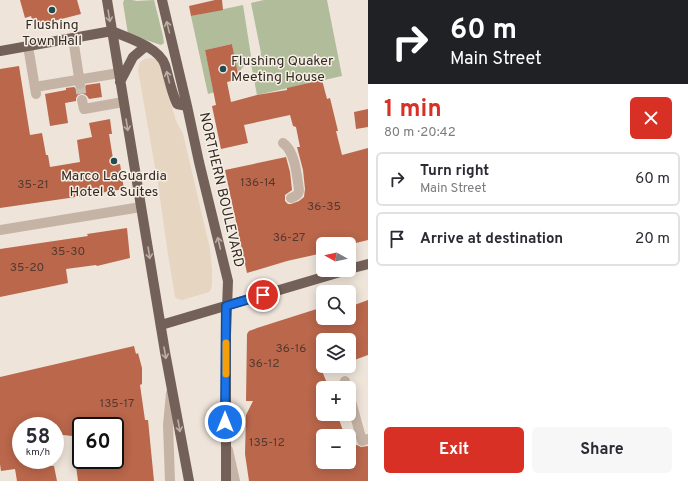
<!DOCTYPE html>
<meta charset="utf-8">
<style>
:root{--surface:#fff;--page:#f7f7f7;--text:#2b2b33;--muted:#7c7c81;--line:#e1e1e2;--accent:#d93025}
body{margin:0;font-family:Overpass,sans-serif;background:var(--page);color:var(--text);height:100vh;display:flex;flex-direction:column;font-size:15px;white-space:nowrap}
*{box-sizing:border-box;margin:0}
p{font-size:13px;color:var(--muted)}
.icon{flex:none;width:22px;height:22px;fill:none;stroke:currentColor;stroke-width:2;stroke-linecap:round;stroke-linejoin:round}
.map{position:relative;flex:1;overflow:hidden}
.drawer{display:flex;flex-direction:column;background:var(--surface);width:320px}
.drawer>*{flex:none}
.top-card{background:#202124;color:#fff;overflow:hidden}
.needle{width:26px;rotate:278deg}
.tools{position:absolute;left:316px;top:237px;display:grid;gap:8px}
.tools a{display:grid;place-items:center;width:40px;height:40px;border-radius:6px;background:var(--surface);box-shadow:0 2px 10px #0003;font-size:20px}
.speed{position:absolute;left:12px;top:417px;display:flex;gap:8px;font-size:20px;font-weight:700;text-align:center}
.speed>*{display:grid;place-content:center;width:52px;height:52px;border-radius:50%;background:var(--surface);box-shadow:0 2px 10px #0003;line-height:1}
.speed small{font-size:10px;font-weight:400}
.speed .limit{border:2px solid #111;border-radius:6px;background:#fff;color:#111}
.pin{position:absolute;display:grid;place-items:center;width:34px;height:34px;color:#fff;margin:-17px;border:2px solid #fff;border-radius:50%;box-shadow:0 1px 4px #0007}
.me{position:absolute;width:44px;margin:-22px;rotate:0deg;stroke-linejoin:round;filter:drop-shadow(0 0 3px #0008)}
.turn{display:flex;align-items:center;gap:14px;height:84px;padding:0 16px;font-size:18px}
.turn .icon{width:52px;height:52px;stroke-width:2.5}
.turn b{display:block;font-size:28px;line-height:34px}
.round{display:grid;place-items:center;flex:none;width:42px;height:42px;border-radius:6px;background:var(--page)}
.summary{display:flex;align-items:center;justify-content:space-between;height:68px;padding:0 16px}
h1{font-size:24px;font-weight:700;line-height:30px;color:var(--accent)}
.cta{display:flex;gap:8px;margin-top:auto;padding:8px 16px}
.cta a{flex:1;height:46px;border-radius:6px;background:var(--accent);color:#fff;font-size:16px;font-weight:700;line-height:46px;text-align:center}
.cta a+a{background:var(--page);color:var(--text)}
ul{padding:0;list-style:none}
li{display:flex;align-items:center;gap:12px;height:54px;margin:0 8px 6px;padding:0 8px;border:2px solid var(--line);border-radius:6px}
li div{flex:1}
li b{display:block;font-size:15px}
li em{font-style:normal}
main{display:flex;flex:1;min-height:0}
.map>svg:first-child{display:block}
.green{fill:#b0bc9a}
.plaza{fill:#e5d5c1}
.building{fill:#ba674b;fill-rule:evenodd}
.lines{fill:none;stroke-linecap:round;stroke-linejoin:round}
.minor-tunnel{stroke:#c8bfb5;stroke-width:10;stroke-dasharray:10 5;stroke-linecap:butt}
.minor{stroke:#c5b4a6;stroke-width:10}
.major{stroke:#736159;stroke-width:10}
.oneway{stroke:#bcafa5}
.route-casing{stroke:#114b97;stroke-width:10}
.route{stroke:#1a73e8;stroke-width:7}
.slow{stroke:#f59e0b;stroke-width:7}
.poi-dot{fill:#204c4f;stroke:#f7eee4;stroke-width:1.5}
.labels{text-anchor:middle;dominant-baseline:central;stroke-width:3;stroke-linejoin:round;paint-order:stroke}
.number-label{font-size:12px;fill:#54392f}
.poi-label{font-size:14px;fill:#322a26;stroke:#f7eee4}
.street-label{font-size:14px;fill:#322a26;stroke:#f7eee4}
</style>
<main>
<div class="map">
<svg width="368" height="481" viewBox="0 0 368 481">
<rect width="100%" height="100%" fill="#eee4d9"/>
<path class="green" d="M124 0H132L137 1 154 0 163 36 164 43 161 45 128 34 123 3Z
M264 0H327L342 76 257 95 251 64 259 57 261 53 251 3Z
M243 5 251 56 238 74 232 44 205 50 213 88 215 92 208 94 191 16Z"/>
<path class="plaza" d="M151 58 156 59 162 67 168 94 176 121 183 134 210 249 212 269V285L211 289 209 292 182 300 178 299 175 297 168 254 158 184 138 70 140 62 145 59Z"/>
<path class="building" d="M20 0H77L81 14 34 26 31 16 25 18Z
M215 0H222L223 10 191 16 189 6Z
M232 44 239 79 227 82 231 102 257 95 287 90V88L322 80 327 99 330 98 338 131H336L342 155 368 148V240L352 244H323V253L287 261 247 273 225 170 286 157 290 172 292 190 285 195V201L288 204H291L299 201 304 197 305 189 303 170 297 147H300L296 127 293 126 290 115 244 125 248 143 221 149 212 106 216 105 205 50Z
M19 66 30 135 42 133 46 155H48L50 167 80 162 77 140 92 137 89 123 110 119 112 134H109L114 165 120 164 124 189 76 197 0 208V69Z
M100 83 102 97 89 99 87 96 84 94H81L78 95 76 98V101L65 103 68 123 50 126 45 94 66 90V88L74 87 77 90H81L84 89 86 85Z
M368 109V127L356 129 354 112Z
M127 228 130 258 97 266 96 265 66 269 68 283 0 297V249L88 236 87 234Z
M368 300V355L349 362V340H323V371H322L329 388H323V414H337L345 436H323V462H349V446L357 445 361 447 368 446V481H249L245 454 246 415 253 401H246L247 334 249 331 257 328 323 307V318H349V307Z
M134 346 136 354 138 353 142 368V384L140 385 145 420H148L154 481H78L72 436 55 434V426H21V460H50L51 466H54L57 481H17L15 469 1 471 0 464V377ZM81 426H115V460H81Z"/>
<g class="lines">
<path class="minor-tunnel" d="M80 84 82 100"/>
<path class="minor" d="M73 38 80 84
M28 46 36 94
M35 87 119 73
M82 100 84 109 123 102
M283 143C295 151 297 176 299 190 299 195 295 196 291 198
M0 230 141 207
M345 381 347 388
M349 394 362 441 368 439
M228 450 235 481
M170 481 168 425 171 393"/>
<path class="major" d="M107 0 165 352 189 481
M162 0 187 106 199 162 228 281 226 335V481
M112 31C128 38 159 47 165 65 169 78 171 91 177 104L187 106
M0 51 112 31
M120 82 133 57 146 46
M349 269 368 264
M161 325 347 270"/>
</g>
<defs><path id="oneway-shaft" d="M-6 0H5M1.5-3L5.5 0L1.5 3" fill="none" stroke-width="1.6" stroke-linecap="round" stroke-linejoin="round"/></defs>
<g class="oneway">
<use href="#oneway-shaft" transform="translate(109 16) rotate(81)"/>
<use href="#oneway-shaft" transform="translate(168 27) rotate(-104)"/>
<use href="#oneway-shaft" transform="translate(168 77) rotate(-104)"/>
<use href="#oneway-shaft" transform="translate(127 125) rotate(81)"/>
<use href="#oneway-shaft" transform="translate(219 243) rotate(-103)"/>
<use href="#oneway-shaft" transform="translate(149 253) rotate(81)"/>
<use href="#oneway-shaft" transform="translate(165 353) rotate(80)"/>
<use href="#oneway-shaft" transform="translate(179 426) rotate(80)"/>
</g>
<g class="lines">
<defs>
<path id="route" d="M225 422 226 306 263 295"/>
</defs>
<use href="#route" class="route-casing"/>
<use href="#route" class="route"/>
<path class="slow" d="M226 374V343"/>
</g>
<g class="poi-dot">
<circle cx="52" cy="10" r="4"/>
<circle cx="223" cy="69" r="4"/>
<circle cx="114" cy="161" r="4"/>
</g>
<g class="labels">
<g class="number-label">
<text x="258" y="183">136-14</text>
<text x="33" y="185">35-21</text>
<text x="324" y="207">36-35</text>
<text x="289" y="238">36-27</text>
<text x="68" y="252">35-30</text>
<text x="27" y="268">35-20</text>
<text x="291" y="349">36-16</text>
<text x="264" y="364">36-12</text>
<text x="117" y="404">135-17</text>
<text x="267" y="443">135-12</text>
</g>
<g class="poi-label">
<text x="52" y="25">Flushing<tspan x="52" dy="16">Town Hall</tspan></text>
<text x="231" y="61" text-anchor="start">Flushing Quaker<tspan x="231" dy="16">Meeting House</tspan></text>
<text x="114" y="176">Marco LaGuardia<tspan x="114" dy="16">Hotel &amp; Suites</tspan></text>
</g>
<g class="street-label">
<text transform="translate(221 190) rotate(77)">NORTHERN BOULEVARD</text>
</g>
</g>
</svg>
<div class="tools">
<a><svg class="needle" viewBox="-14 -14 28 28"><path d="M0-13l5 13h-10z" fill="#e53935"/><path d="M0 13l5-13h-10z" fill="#7c7c81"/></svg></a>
<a><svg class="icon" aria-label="search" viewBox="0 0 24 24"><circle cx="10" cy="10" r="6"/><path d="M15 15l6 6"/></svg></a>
<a><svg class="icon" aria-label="layers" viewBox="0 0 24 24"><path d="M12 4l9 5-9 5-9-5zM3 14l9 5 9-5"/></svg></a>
<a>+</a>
<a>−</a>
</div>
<div class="speed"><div>58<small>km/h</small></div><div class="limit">60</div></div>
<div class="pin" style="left:263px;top:295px;background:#d93025"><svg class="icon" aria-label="arrive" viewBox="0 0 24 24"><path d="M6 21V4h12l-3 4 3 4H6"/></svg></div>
<svg class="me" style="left:225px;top:422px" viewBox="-20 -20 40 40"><circle r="17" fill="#1a73e8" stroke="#fff" stroke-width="3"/><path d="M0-11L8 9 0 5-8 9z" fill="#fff"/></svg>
</div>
<section class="drawer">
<div class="top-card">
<div class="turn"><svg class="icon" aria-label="right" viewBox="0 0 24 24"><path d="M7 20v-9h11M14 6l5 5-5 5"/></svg><div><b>60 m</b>Main Street</div></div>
</div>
<div class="summary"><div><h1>1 min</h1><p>80 m · 20:42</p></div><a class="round" style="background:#d93025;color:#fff"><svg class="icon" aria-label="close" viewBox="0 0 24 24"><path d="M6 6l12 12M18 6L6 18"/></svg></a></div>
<ul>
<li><svg class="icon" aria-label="right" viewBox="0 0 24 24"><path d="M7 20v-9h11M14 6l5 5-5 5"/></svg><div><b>Turn right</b><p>Main Street</p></div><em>60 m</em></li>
<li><svg class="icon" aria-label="arrive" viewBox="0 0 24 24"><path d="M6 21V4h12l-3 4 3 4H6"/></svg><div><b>Arrive at destination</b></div><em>20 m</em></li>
</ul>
<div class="cta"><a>Exit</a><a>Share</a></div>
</section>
</main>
